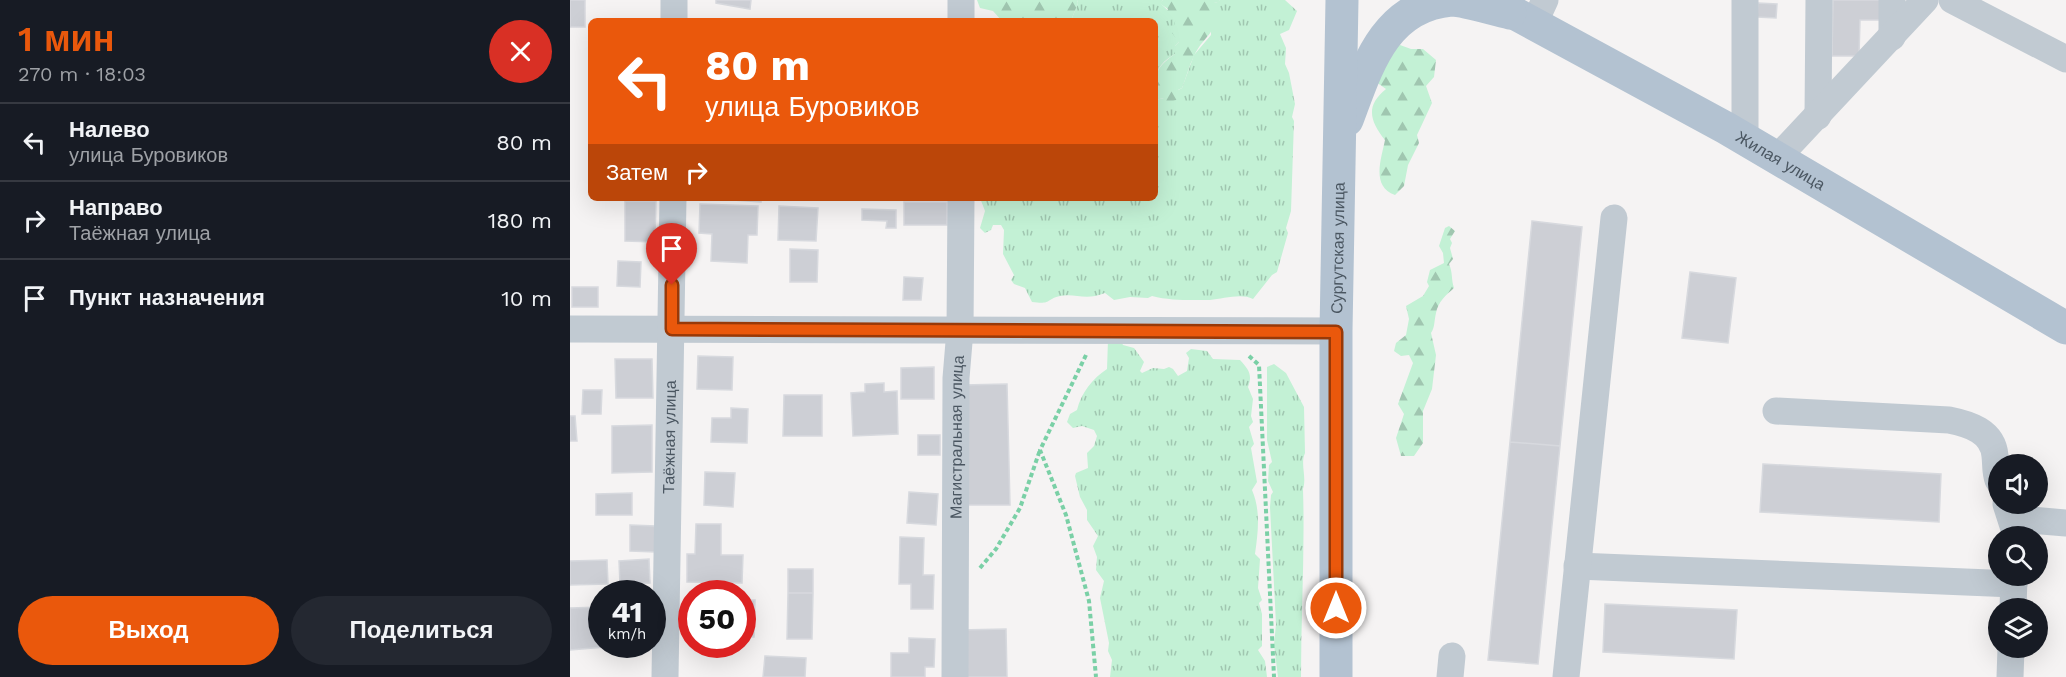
<!DOCTYPE html>
<html lang="ru">
<meta charset="utf-8">
<style>
:root{--surface:#171b24;--page:#242831;--text:#f1f3f6;--muted:#9ea1a6;--line:#363941;--accent:#ea580c}
body{margin:0;font-family:"Work Sans",sans-serif;background:var(--page);color:var(--text);height:100vh;display:flex;flex-direction:column;font-size:22px;white-space:nowrap}
*{box-sizing:border-box;margin:0}
p{font-size:20px;color:var(--muted)}
.icon{flex:none;width:33px;height:33px;fill:none;stroke:currentColor;stroke-width:2;stroke-linecap:round;stroke-linejoin:round}
.map{position:relative;flex:1;overflow:hidden}
.drawer{display:flex;flex-direction:column;background:var(--surface);width:570px}
.drawer>*{flex:none}
.hud{position:absolute;left:18px;top:18px;width:570px;height:183px;border-radius:9px;box-shadow:0 6px 24px #0002;background:#ea580c;color:#fff;overflow:hidden}
.buttons{position:absolute;left:1418px;top:454px;display:grid;gap:12px}
.buttons a{display:grid;place-items:center;width:60px;height:60px;border-radius:50%;background:var(--surface);box-shadow:0 6px 24px #0002;font-size:30px}
.speed{position:absolute;left:18px;top:580px;display:flex;gap:12px;font-size:30px;font-weight:700;text-align:center}
.speed>*{display:grid;place-content:center;width:78px;height:78px;border-radius:50%;background:var(--surface);box-shadow:0 6px 24px #0002;line-height:1}
.speed small{font-size:15px;font-weight:400}
.speed .limit{border:9px solid #d22;background:#fff;color:#111}
.pin{position:absolute;display:grid;place-items:center;width:51px;height:51px;color:#fff;margin:-62px -26px;border-radius:50% 50% 50% 0;rotate:-45deg;box-shadow:0 0 6px #0007}
.pin .icon{rotate:45deg}
.me{position:absolute;width:66px;margin:-33px;rotate:0deg;stroke-linejoin:round;filter:drop-shadow(0 0 4px #0008)}
.turn{display:flex;align-items:center;gap:21px;height:126px;padding:0 18px;font-size:27px}
.turn .icon{width:78px;height:78px;stroke-width:2.5}
.turn b{display:block;font-size:42px;line-height:51px}
.then{display:flex;align-items:center;height:57px;padding:0 18px;background:#0003;gap:12px;font-size:22px}
.round{display:grid;place-items:center;flex:none;width:63px;height:63px;border-radius:32px;background:var(--page)}
.overview{display:flex;align-items:center;justify-content:space-between;height:102px;padding:0 18px}
h1{font-size:36px;font-weight:600;line-height:45px;color:var(--accent)}
.cta{display:flex;gap:12px;margin-top:auto;padding:12px 18px}
.cta a{flex:1;height:69px;border-radius:36px;background:var(--accent);color:#fff;font-size:24px;font-weight:600;line-height:69px;text-align:center}
.cta a+a{background:var(--page);color:var(--text)}
ul{padding:0;list-style:none}
li{display:flex;align-items:center;gap:18px;height:78px;padding:0 18px;border-top:2px solid var(--line)}
li div{flex:1}
li b{display:block;font-size:22px}
li em{font-style:normal}
main{display:flex;flex:1;min-height:0}
.map>svg:first-child{display:block}
.grass{fill:url(#grass-tufts)}
.forest{fill:url(#forest-firs)}
.building{fill:#cdcfd5;stroke:#d7d9de;stroke-width:1.5}
.lines{fill:none;stroke-linecap:round;stroke-linejoin:round}
.path{stroke:#7ad0a6;stroke-width:4;stroke-dasharray:4.5 3;stroke-linecap:butt}
.minor{stroke:#c1cad2;stroke-width:27}
.major{stroke:#b3c2d1;stroke-width:33}
.route-casing{stroke:#983908;stroke-width:15}
.route{stroke:#ea580c;stroke-width:10}
.labels{text-anchor:middle;dominant-baseline:central;stroke-width:4.5;stroke-linejoin:round;paint-order:stroke}
.street-label{font-size:16px;fill:#4a5661;stroke:#fff}
</style>
<main>
<section class="drawer">
<div class="overview"><div><h1>1 мин</h1><p>270 m · 18:03</p></div><a class="round" style="background:#d93025;color:#fff"><svg class="icon" aria-label="close" viewBox="0 0 24 24"><path d="M6 6l12 12M18 6L6 18"/></svg></a></div>
<ul>
<li><svg class="icon" aria-label="left" viewBox="0 0 24 24"><path d="M17 20v-9H6M10 6l-5 5 5 5"/></svg><div><b>Налево</b><p>улица Буровиков</p></div><em>80 m</em></li>
<li><svg class="icon" aria-label="right" viewBox="0 0 24 24"><path d="M7 20v-9h11M14 6l5 5-5 5"/></svg><div><b>Направо</b><p>Таёжная улица</p></div><em>180 m</em></li>
<li><svg class="icon" aria-label="arrive" viewBox="0 0 24 24"><path d="M6 21V4h12l-3 4 3 4H6"/></svg><div><b>Пункт назначения</b></div><em>10 m</em></li>
</ul>
<div class="cta"><a>Выход</a><a>Поделиться</a></div>
</section>
<div class="map">
<svg width="1496" height="677" viewBox="0 0 1496 677">
<defs>
<pattern id="grass-tufts" width="24" height="20" patternUnits="userSpaceOnUse" patternTransform="scale(1.5)"><rect width="24" height="20" fill="#c3f1d5"/><path d="M3 7l-1-3M5 7V3M7 7l1-3M15 17l-1-3M17 17v-4M19 17l1-3" fill="none" stroke="#a0c6b0"/></pattern>
<pattern id="forest-firs" width="22" height="20" patternUnits="userSpaceOnUse" patternTransform="scale(1.5)"><rect width="22" height="20" fill="#c3f1d5"/><path d="M5 1l3.5 6h-7zM16 11l3.5 6h-7z" fill="#a0c6b0"/></pattern>
</defs>
<rect width="100%" height="100%" fill="#f5f3f3"/>
<path class="grass" d="M507 0H593L590 3 606 18 609 42 605 46V54C594 61 587 66 586 80L585 21H503L502 18 508 3Z
M650 0H715L727 11 719 30 710 34 716 48 715 64 719 73 725 104 722 117 724 121 721 211 716 228 718 233 707 272 702 275 683 299C671 293 653 299 640 300 621 300 601 301 582 296L578 298 560 297 544 300 535 293C515 301 506 293 490 296 476 299 482 305 462 302L455 288 444 284 441 280 444 275 433 254 434 230 431 225H423L421 230 415 233 410 228 415 211 410 198H585V100L594 98 612 88 624 55 641 35V1L647 3Z
M549 338 553 345 564 348 574 362 570 371 572 373 583 368 594 369 599 367 603 369 608 376 617 371 619 358 616 353 621 349 637 351 643 359 670 360C678 369 683 374 678 387L683 399 681 416 683 422 679 427 684 444 681 448 687 482 682 490C691 511 688 532 685 554L690 559 688 588 692 600 689 603 692 614V646L688 650 695 661 697 677H540L542 660 538 651 539 643 530 598 534 581 526 570 527 557 523 546 528 536 517 520V510L510 497 505 476 506 473 518 468 517 453 524 446 527 436 524 430 512 426 503 428 497 422 500 414 507 410C511 393 523 378 537 369L538 340Z
M704 364 716 373 734 407 735 453C730 464 737 477 733 489 735 552 731 614 731 677H708L704 645 706 624 700 507 701 495 703 492 698 481 699 465 702 462 697 440V367Z"/>
<path class="forest" d="M407 0H507L508 3 502 18 503 21H432L423 11 410 8Z
M593 0H650L648 3 641 2C650 37 636 31 624 56 619 66 616 78 612 88L608 90 609 99 597 103 594 98 585 100C585 76 583 69 605 54V46L609 42 602 33 606 18 596 21 594 19 598 9 589 3Z
M830 45 841 49H853L866 60 864 77 856 86 862 103 847 135 849 143 838 165 834 186 825 195C801 186 811 160 815 140 800 121 795 106 816 89L806 82 817 51Z
M879 226 885 231 880 239 882 243 880 248 883 259 879 264C883 273 881 279 884 288 876 295 868 302 866 313 864 321 865 327 861 333L866 355 862 389 853 411V443L844 456H831L826 438 834 414 828 404 843 363 839 355 831 356 824 351 826 343 836 335 839 319 836 306 853 296 859 286 857 282 860 270 874 263 873 253 869 246 875 228Z"/>
<path class="building" d="M0 0H15V27H0Z
M146 0H181L180 9 146 3Z
M1263 0H1312V20H1290L1289 56H1262Z
M1188 3 1207 4 1206 18 1187 17Z
M134 198H191V202Z
M55 201H86L85 242 55 241Z
M334 202H377V225H334Z
M130 204 188 206 187 235H178L177 263 141 261 142 234 129 233Z
M209 206 248 208 246 241 208 240Z
M292 209 326 210V228H316L317 221 292 220Z
M962 221 1012 227 990 446 940 442Z
M220 249 248 250 247 282H220Z
M48 261 71 262 70 287 47 286Z
M1120 272 1166 278 1158 343 1112 338Z
M334 277 353 278 351 300H333Z
M2 287H28V307H2Z
M128 356 163 357 162 390 127 389Z
M45 359H82L83 398H46Z
M364 367V399H331V368Z
M314 383V392L327 391 328 434 283 436 281 393 295 392V384Z
M437 384 440 505H395L393 385Z
M13 390H32L31 414H12Z
M214 395H252V436H213Z
M161 408 178 409 177 443 141 442 142 418H161Z
M0 416H5L7 441H0Z
M82 425V472L42 473V426Z
M348 435H370V455H348Z
M940 442 990 446 968 664 918 660Z
M1193 464 1371 474 1369 522 1190 512Z
M135 472 165 473 163 507 134 505Z
M339 492 368 494 366 525 337 523Z
M62 493V515H26V494Z
M126 524H151V555H173L172 583 117 582V554H125Z
M60 525 86 526 85 552 60 551Z
M330 537 354 538 353 575H364L363 609H341V584H329Z
M79 559 80 583 50 584 49 561Z
M37 560 38 584 0 585V561Z
M218 569H243V593H218Z
M218 593H243L242 639H217Z
M172 600H185L184 637H172Z
M1035 604 1167 610 1164 659 1033 652Z
M32 607V645H35V647L0 650V608Z
M436 629 437 677H390L389 630Z
M339 638 365 639 364 667H355V677H321V653H339Z
M195 656 236 658 235 677H193Z"/>
<g class="lines">
<path class="path" d="M516 355 470 450 496 515 519 601 526 677
M679 356 689 365 704 677
M410 568 426 549 450 508 470 450"/>
<g class="minor">
<path d="M1382 0 1496 59"/>
<path d="M104 21V0"/>
<path d="M391 21V0"/>
<path d="M964 24 975 0"/>
<path d="M1322 37V0"/>
<path d="M1248 116 1249 0"/>
<path d="M1175 140V0"/>
<path d="M1207 158 1355 0"/>
<path d="M0 329 766 331"/>
<path d="M1206 411 1379 420C1399 424 1423 431 1425 456 1426 464 1425 472 1428 480"/>
<path d="M1436 504 1446 535"/>
<path d="M1446 537 1461 520 1496 523"/>
<path d="M1007 566 1444 584"/>
<path d="M1443 609 1444 576"/>
<path id="s1" d="M95 677 103 198"/>
<path id="s2" d="M385 677 386 378 390 330 391 198"/>
<path d="M880 677 882 656"/>
<path d="M996 677 1044 218"/>
<path d="M1440 677 1441 648"/>
</g>
<g class="major">
<path id="s3" d="M920 0 1156 128 1496 328"/>
<path d="M777 120C797 67 814 6 881 0 895 0 925 10 940 13"/>
<path id="s4" d="M766 677V331L772 0"/>
</g>
</g>
<g class="lines">
<defs>
<path id="route" d="M102 285V329L766 332V608"/>
</defs>
<use href="#route" class="route-casing"/>
<use href="#route" class="route"/>
</g>
<g class="labels">
<g class="street-label">
<text stroke="none"><textPath href="#s3" startOffset="332">Жилая улица</textPath></text>
<text stroke="none"><textPath href="#s4" startOffset="429">Сургутская улица</textPath></text>
<text stroke="none"><textPath href="#s2" startOffset="240">Магистральная улица</textPath></text>
<text stroke="none"><textPath href="#s1" startOffset="240">Таёжная улица</textPath></text>
</g>
</g>
</svg>
<div class="buttons">
<a><svg class="icon" aria-label="sound" viewBox="0 0 24 24"><path d="M4 9h4l5-4v14l-5-4H4zM17 9q2 3 0 6"/></svg></a>
<a><svg class="icon" aria-label="search" viewBox="0 0 24 24"><circle cx="10" cy="10" r="6"/><path d="M15 15l6 6"/></svg></a>
<a><svg class="icon" aria-label="layers" viewBox="0 0 24 24"><path d="M12 4l9 5-9 5-9-5zM3 14l9 5 9-5"/></svg></a>
</div>
<div class="speed"><div>41<small>km/h</small></div><div class="limit">50</div></div>
<div class="pin" style="left:102px;top:285px;background:#d93025"><svg class="icon" aria-label="arrive" viewBox="0 0 24 24"><path d="M6 21V4h12l-3 4 3 4H6"/></svg></div>
<svg class="me" style="left:766px;top:608px" viewBox="-20 -20 40 40"><circle r="17" fill="#ea580c" stroke="#fff" stroke-width="3"/><path d="M0-11L8 9 0 5-8 9z" fill="#fff"/></svg>
<div class="hud">
<div class="turn"><svg class="icon" aria-label="left" viewBox="0 0 24 24"><path d="M17 20v-9H6M10 6l-5 5 5 5"/></svg><div><b>80 m</b>улица Буровиков</div></div>
<div class="then">Затем<svg class="icon" aria-label="right" viewBox="0 0 24 24"><path d="M7 20v-9h11M14 6l5 5-5 5"/></svg></div>
</div>
</div>
</main>
